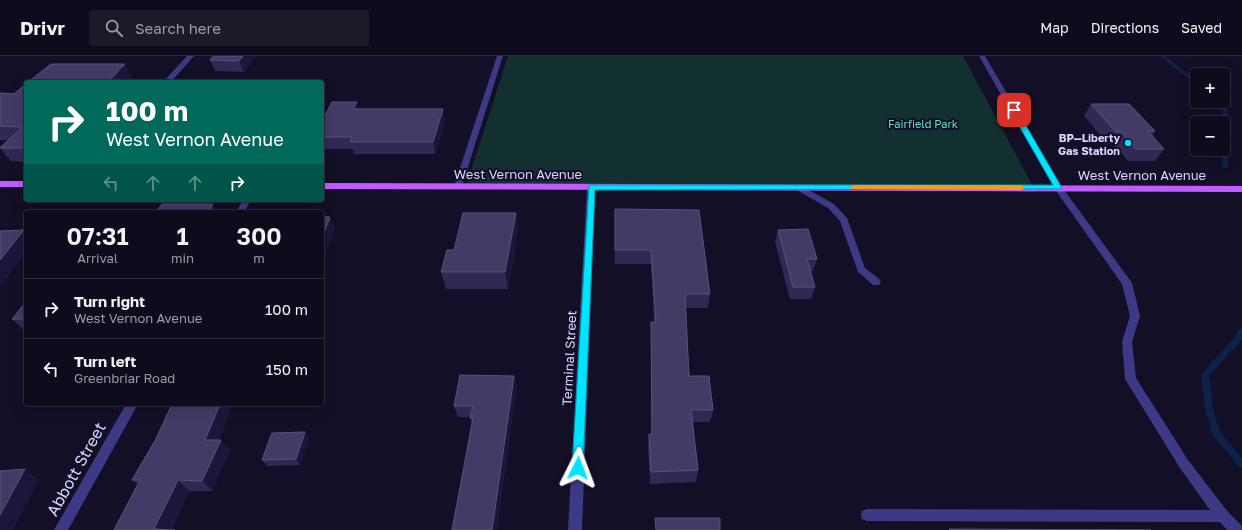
<!DOCTYPE html>
<meta charset="utf-8">
<style>
:root{--surface:#0e0b1c;--page:#1c1929;--text:#f1f3f6;--muted:#9b9ba3;--line:#2e2b3b}
body{margin:0;font-family:"Golos Text",sans-serif;background:var(--page);color:var(--text);height:100vh;display:flex;flex-direction:column;font-size:15px;white-space:nowrap}
*{box-sizing:border-box;margin:0}
p{font-size:13px;color:var(--muted)}
.icon{flex:none;width:22px;height:22px;fill:none;stroke:currentColor;stroke-width:2;stroke-linecap:round;stroke-linejoin:round}
.map{position:relative;flex:1;overflow:hidden}
.sheet{position:absolute;left:24px;top:154px;width:300px;height:196px;display:flex;flex-direction:column;background:var(--surface);border-radius:4px;box-shadow:0 4px 16px #0002,0 0 0 1px var(--line)}
.sheet>*{flex:none}
.banner{position:absolute;left:24px;top:24px;width:300px;height:122px;border-radius:4px;box-shadow:0 4px 16px #0002,0 0 0 1px var(--line);background:#00695c;color:#fff;overflow:hidden}
.controls{position:absolute;left:1190px;top:12px;display:grid;gap:8px}
.controls a{display:grid;place-items:center;width:40px;height:40px;border-radius:4px;background:var(--surface);box-shadow:0 4px 16px #0002,0 0 0 1px var(--line);font-size:20px}
.pin{position:absolute;display:grid;place-items:center;width:34px;height:34px;color:#fff;margin:-17px;border-radius:8px;box-shadow:0 2px 6px #0006}
.me{position:absolute;width:44px;margin:-22px;rotate:3deg;stroke-linejoin:round;filter:drop-shadow(0 0 3px #0008)}
.turn{display:flex;align-items:center;gap:14px;height:84px;padding:0 16px;font-size:18px}
.turn .icon{width:52px;height:52px;stroke-width:2.5}
.turn b{display:block;font-size:28px;line-height:34px}
.lanes{display:flex;align-items:center;height:38px;padding:0 16px;background:#0003;justify-content:center;gap:20px;direction:ltr}
.lanes .off{opacity:.35}
.eta{display:flex;justify-content:space-evenly;align-items:center;height:68px;text-align:center}
.eta b{font-size:24px;font-weight:600;line-height:28px}
ul{padding:0;list-style:none}
li{display:flex;align-items:center;gap:12px;height:60px;padding:0 16px;border-top:1px solid var(--line)}
li div{flex:1}
li b{display:block;font-size:15px}
li em{font-style:normal}
header{display:flex;align-items:center;gap:24px;box-sizing:border-box;height:56px;padding:0 20px;background:var(--surface);border-bottom:1px solid var(--line)}
header strong{font-size:19px}
nav{display:flex;gap:22px;margin-inline-start:auto;font-size:14px}
.search{width:280px;height:36px;background:var(--page);display:flex;align-items:center;gap:10px;box-sizing:border-box;padding:0 14px;border-radius:4px;color:var(--muted);font-size:15px}
.map>svg:first-child{display:block}
.green{fill:#12302f}
.lines{fill:none;stroke-linecap:round;stroke-linejoin:round}
.stream{fill:#0c2248;fill-rule:evenodd}
.minor{fill:#3d3a85;fill-rule:evenodd}
.major{fill:#c25bff;fill-rule:evenodd}
.wall{fill:#312854}
.shaded-wall{fill:#1d163a}
.building{fill:#433a66;stroke:#5a527e}
.route{fill:#00e5ff;stroke:#0095a6}
.slow{fill:#f59e0b}
.poi-dot{fill:#00e5ff;stroke:#130f26;stroke-width:1.5}
.labels{text-anchor:middle;dominant-baseline:central;stroke-width:4;stroke-linejoin:round;paint-order:stroke}
.far-park-label{font-size:11px;fill:#5fe0c0;stroke:#130f26}
.far-poi-label{font-size:11px;font-weight:bold;fill:#d9d4ff;stroke:#130f26;text-anchor:end}
.street-label{font-size:13px;fill:#d9d4ff;stroke:#130f26}
.near-street-label{font-size:16px;fill:#d9d4ff;stroke:#130f26}
</style>
<header>
<strong>Drivr</strong>
<div class="search"><svg class="icon" aria-label="search" viewBox="0 0 24 24"><circle cx="10" cy="10" r="6"/><path d="M15 15l6 6"/></svg>Search here</div>
<nav><a>Map</a><a>Directions</a><a>Saved</a></nav>
</header>
<div class="map">
<svg width="1242" height="474" viewBox="0 0 1242 474">
<rect width="100%" height="100%" fill="#130f26"/>
<path class="green" d="M508 0H963L1036 136 466 130Z"/>
<g class="lines">
<path class="stream" d="M1160 0H1165L1197 25V29Z
M1214 45H1220L1228 55V110L1225 112 1222 110V55Z
M1242 272V282L1241 285 1209 319 1213 353 1220 376 1242 402V412L1239 411 1212 378 1205 353 1201 318 1235 281 1239 273Z"/>
<path class="minor" d="M187 0H194L171 26H163Z
M497 0H503L462 130 461 132H455L454 130Z
M979 0H985L1062 131 1132 227 1140 260 1132 286 1136 322 1188 404 1228 456 1241 469 1242 474H1227L1220 466 867 465 862 463 861 459 862 455 867 453 1210 454 1180 412 1125 323 1122 286 1130 260 1122 228 1054 132Z
M591 128 595 131 582 474H568L587 131Z
M798 128 834 148 847 162 865 212 879 223 881 226 879 229H873L858 216 840 165 828 152 795 133 794 131Z
M243 144H251L244 156H236Z
M126 348H138L68 474H54Z"/>
<path class="major" d="M0 125H26V131H0Z
M322 127 1242 130V136L322 133Z"/>
</g>
<path class="wall" d="M213 0H256L244 16 215 15 210 4Z
M26 28V106L11 105 0 92V91L8 84H0V37L14 38Z
M357 46 359 53H443L445 65 435 98H354L353 93H322V66Z
M1091 48 1155 75 1152 80 1164 93 1155 105H1128L1113 88H1108L1084 60Z
M615 153 710 238 708 252H686L689 320 713 354 710 366H693L698 414 696 426 650 428 648 391 649 378H651V266H654L651 208H615Z
M518 174 508 233H446L441 216 454 194Z
M778 174 817 203 813 215H810L815 231 811 243H790L775 186Z
M26 246V276L12 263Z
M514 320 517 331 472 368 470 361H458L454 350Z
M172 348H233L219 384 230 394 212 435H189L171 474H114L138 429 132 424 156 383Z
M309 382 300 409 267 410 262 404Z"/>
<path class="shaded-wall" d="M243 0H256L244 16 239 5Z
M125 8 133 22 128 26H108Z
M357 46 361 57 353 53Z
M443 53 445 65 435 98 433 86Z
M213 148 218 156H208Z
M516 157 518 174 508 233 505 216Z
M330 161 335 173 322 208V182Z
M24 174 26 177V197L0 231V204Z
M514 320 517 331 497 474H492Z
M220 348H233L215 394 205 384Z
M305 376 309 382 300 409 296 403Z
M221 384 230 394 212 435 202 425Z
M25 413 39 424 13 474H0V459Z
M178 424 189 435 170 474 154 473Z"/>
<path class="building" d="M213 0H243L239 5 210 4Z
M51 8H125L108 26H28Z
M26 28V92H0L22 71 0 70V37L14 38Z
M332 46H357L353 53H443L433 86H350L352 81H322V66Z
M1091 48H1129L1155 75H1148L1164 93H1136L1121 76H1116Z
M162 148H213L208 156H156Z
M615 153 699 154 710 238H685L689 320H709L713 354H691L698 414 651 416 649 378H652L651 266H656L651 194H615Z
M463 157H516L505 216H441L447 194H454Z
M322 161H330L322 182Z
M808 173 817 203H807L815 231H793L778 174Z
M24 174 0 204V175Z
M26 246V263H12Z
M460 319 514 320 492 474H452L473 362H470L473 350H454Z
M172 348H220L205 384H221L202 425 178 424 154 473 175 474H114L140 424H132L156 383Z
M305 376 296 403 262 404 272 377Z
M25 413 0 459V415Z
M655 462H720V474H656Z
M949 473 1150 474H1151H950Z"/>
<path class="route" d="M1014 52 1017 54 1062 132 1061 133 595 134 583 412 582 415 578 417 574 415 572 412 589 129H1053L1010 54Z"/>
<path class="slow" d="M854 129H1021L1025 132 1021 134 851 133 850 131Z"/>
<circle class="poi-dot" cx="1128" cy="87" r="4"/>
<g class="labels">
<g class="far-park-label">
<text x="923" y="67">Fairfield Park</text>
</g>
<g class="far-poi-label">
<text x="1120" y="81">BP—Liberty<tspan x="1120" dy="13">Gas Station</tspan></text>
</g>
<g class="street-label">
<text x="518" y="118">West Vernon Avenue</text>
<text x="1142" y="119">West Vernon Avenue</text>
<text transform="translate(569 302) rotate(-87)">Terminal Street</text>
</g>
<g class="near-street-label">
<text transform="translate(76 413) rotate(-61)">Abbott Street</text>
</g>
</g>
</svg>
<div class="controls">
<a>+</a>
<a>−</a>
</div>
<div class="pin" style="left:1014px;top:54px;background:#d93025"><svg class="icon" aria-label="arrive" viewBox="0 0 24 24"><path d="M6 21V4h12l-3 4 3 4H6"/></svg></div>
<svg class="me" style="left:578px;top:412px" viewBox="-20 -20 40 40"><path d="M0-17L14 15 0 8-14 15z" fill="#00e5ff" stroke="#fff" stroke-width="4"/></svg>
<div class="banner">
<div class="turn"><svg class="icon" aria-label="right" viewBox="0 0 24 24"><path d="M7 20v-9h11M14 6l5 5-5 5"/></svg><div><b>100 m</b>West Vernon Avenue</div></div>
<div class="lanes"><svg class="icon off" aria-label="left" viewBox="0 0 24 24"><path d="M17 20v-9H6M10 6l-5 5 5 5"/></svg><svg class="icon off" aria-label="ahead" viewBox="0 0 24 24"><path d="M12 20V5M6 11l6-6 6 6"/></svg><svg class="icon off" aria-label="ahead" viewBox="0 0 24 24"><path d="M12 20V5M6 11l6-6 6 6"/></svg><svg class="icon" aria-label="right" viewBox="0 0 24 24"><path d="M7 20v-9h11M14 6l5 5-5 5"/></svg></div>
</div>
<section class="sheet">
<div class="eta">
<div><b>07:31</b><p>Arrival</p></div>
<div><b>1</b><p>min</p></div>
<div><b>300</b><p>m</p></div>
</div>
<ul>
<li><svg class="icon" aria-label="right" viewBox="0 0 24 24"><path d="M7 20v-9h11M14 6l5 5-5 5"/></svg><div><b>Turn right</b><p>West Vernon Avenue</p></div><em>100 m</em></li>
<li><svg class="icon" aria-label="left" viewBox="0 0 24 24"><path d="M17 20v-9H6M10 6l-5 5 5 5"/></svg><div><b>Turn left</b><p>Greenbriar Road</p></div><em>150 m</em></li>
</ul>
</section>
</div>
